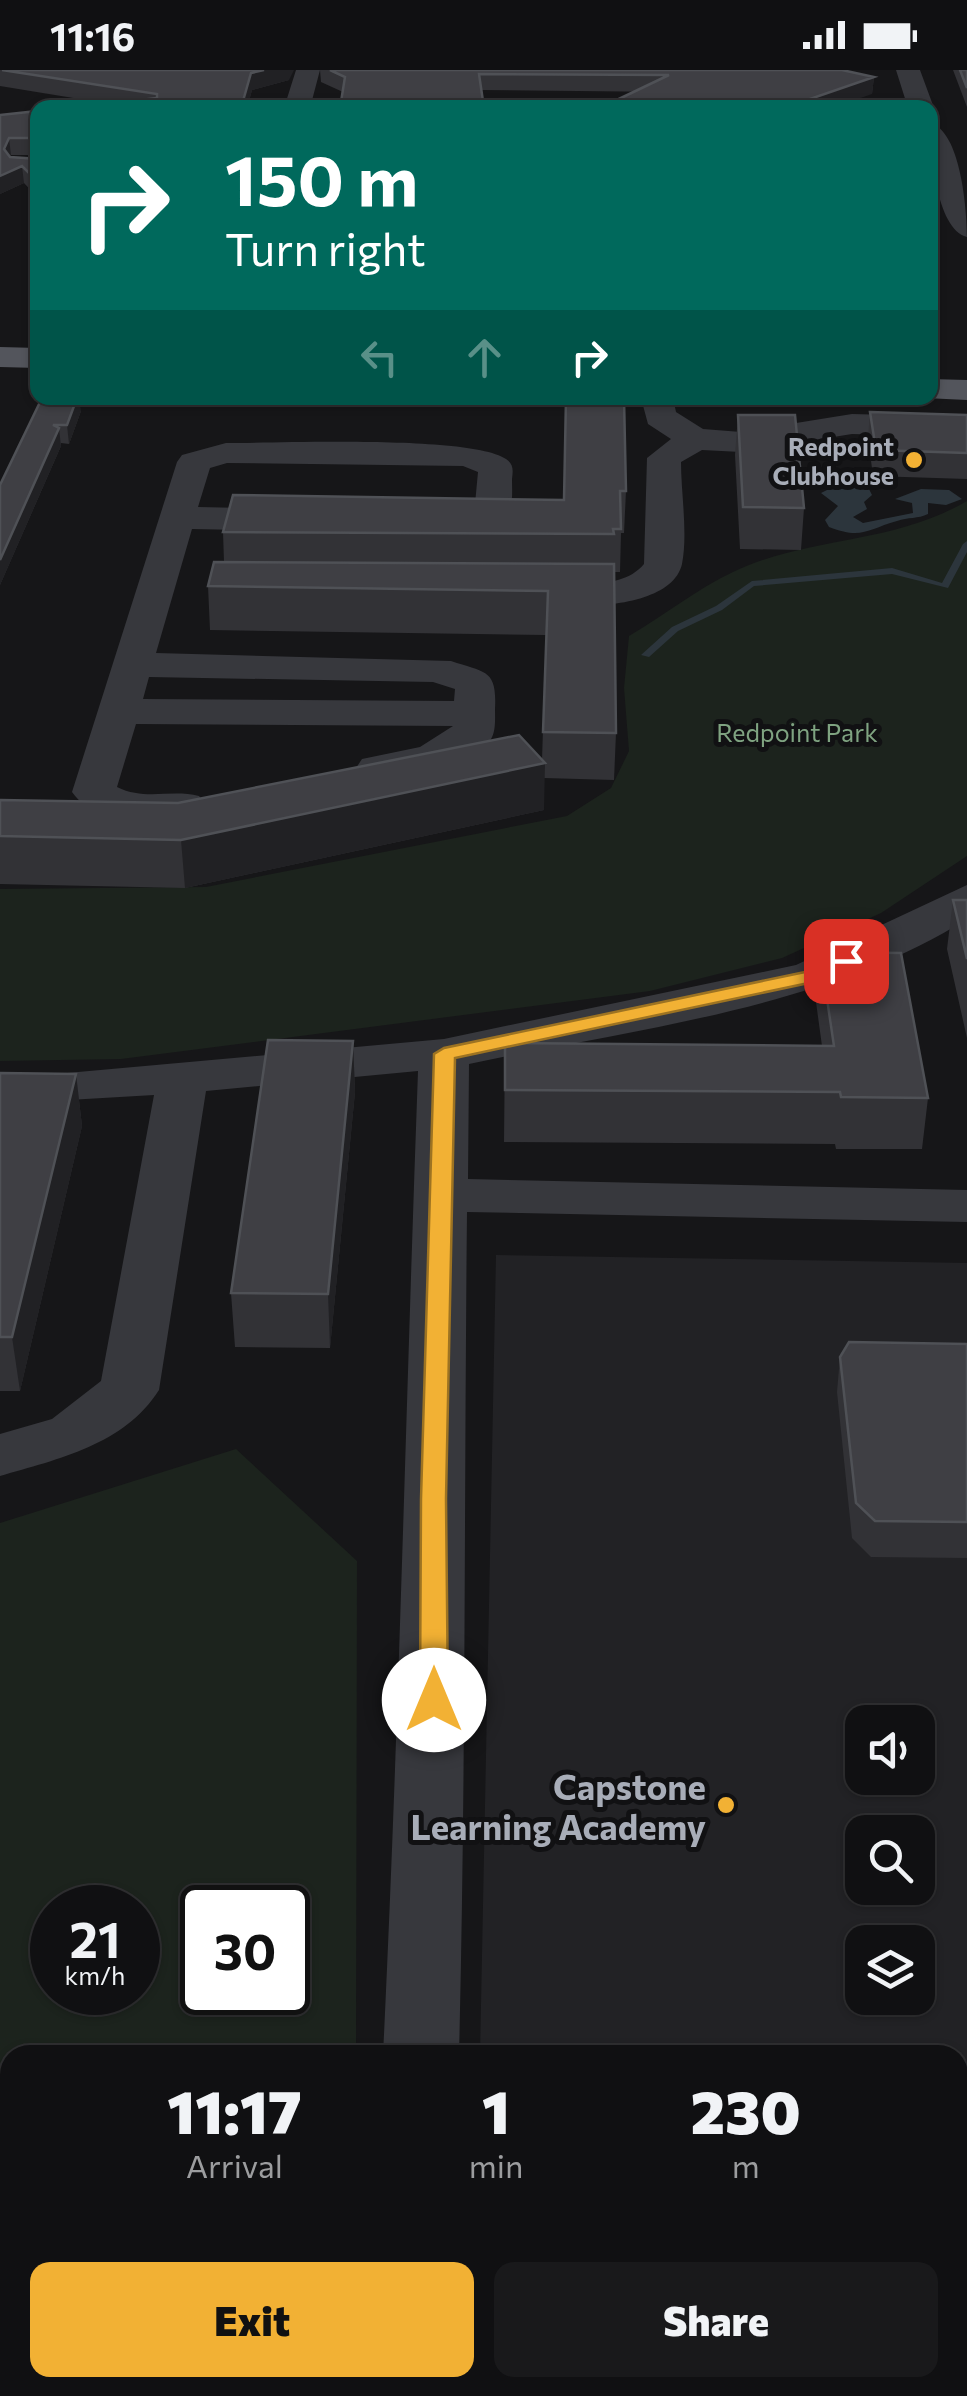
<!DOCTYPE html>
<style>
:root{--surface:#101012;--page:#19191b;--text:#f1f3f6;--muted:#9c9d9f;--line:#303032;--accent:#f2b134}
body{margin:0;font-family:Commissioner,sans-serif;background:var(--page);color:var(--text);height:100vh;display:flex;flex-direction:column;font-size:38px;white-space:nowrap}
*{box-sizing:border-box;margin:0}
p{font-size:32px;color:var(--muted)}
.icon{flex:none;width:55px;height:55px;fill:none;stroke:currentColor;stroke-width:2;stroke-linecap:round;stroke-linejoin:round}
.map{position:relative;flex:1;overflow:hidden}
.drawer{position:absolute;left:0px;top:1975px;width:968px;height:352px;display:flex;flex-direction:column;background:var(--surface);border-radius:30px 30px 0 0;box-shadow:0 2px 8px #0004,0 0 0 2px var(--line)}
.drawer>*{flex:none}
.hud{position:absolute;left:30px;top:30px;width:908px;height:305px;border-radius:20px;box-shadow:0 2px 8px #0004,0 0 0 2px var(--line);background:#00695c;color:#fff;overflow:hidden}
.tools{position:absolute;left:845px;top:1635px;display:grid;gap:20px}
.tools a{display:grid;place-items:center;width:90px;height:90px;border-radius:20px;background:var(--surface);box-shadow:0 2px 8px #0004,0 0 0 2px var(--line);font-size:50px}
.speed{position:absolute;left:30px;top:1815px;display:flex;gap:20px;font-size:50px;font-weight:700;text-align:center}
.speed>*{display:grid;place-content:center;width:130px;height:130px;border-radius:50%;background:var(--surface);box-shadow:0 2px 8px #0004,0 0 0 2px var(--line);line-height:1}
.speed small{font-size:25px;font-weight:400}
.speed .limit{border:5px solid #111;border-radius:15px;background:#fff;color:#111}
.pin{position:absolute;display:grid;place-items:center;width:85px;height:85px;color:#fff;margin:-42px;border-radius:20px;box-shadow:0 5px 15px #0006}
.me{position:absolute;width:110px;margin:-55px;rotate:0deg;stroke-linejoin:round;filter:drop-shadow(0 0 8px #0008)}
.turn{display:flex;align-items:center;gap:35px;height:210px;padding:0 30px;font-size:45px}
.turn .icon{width:130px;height:130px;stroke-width:2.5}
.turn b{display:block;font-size:70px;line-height:85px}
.lanes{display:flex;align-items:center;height:95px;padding:0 30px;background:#0003;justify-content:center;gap:50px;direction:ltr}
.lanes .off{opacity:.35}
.eta{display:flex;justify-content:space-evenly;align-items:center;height:170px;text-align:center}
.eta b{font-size:60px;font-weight:800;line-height:70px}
.button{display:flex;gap:20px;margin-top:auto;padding:20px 30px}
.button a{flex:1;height:115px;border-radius:20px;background:var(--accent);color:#111;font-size:40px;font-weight:800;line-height:115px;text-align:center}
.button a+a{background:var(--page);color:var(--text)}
.status{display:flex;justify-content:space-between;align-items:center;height:70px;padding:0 50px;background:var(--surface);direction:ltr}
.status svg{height:28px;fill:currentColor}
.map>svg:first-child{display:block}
.built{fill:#222225;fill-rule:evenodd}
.green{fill:#1c231d;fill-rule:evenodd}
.water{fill:#2c353c}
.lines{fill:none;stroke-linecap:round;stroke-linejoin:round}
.stream{fill:#2c353c;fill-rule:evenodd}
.minor{fill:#37383d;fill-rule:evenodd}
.major{fill:#53555c;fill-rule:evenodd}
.wall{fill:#323236}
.shaded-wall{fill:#212124}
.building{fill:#3f3f44;stroke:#4f5156;stroke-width:2.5}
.route{fill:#f2b134;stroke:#9d7322;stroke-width:2.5}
.poi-dot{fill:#f2b134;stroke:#111113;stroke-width:4}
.labels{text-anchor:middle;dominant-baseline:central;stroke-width:10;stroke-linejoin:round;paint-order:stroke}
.far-poi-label{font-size:25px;font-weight:bold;fill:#a8adb8;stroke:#111113;text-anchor:end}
.far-park-label{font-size:25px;fill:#7fa381;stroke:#111113}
.near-poi-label{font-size:35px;font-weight:bold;fill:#a8adb8;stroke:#111113;text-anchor:end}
</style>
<div class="status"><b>11:16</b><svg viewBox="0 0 49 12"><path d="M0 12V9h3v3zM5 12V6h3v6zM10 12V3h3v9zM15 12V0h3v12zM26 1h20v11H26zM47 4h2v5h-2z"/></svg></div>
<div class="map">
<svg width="967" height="2326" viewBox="0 0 967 2326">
<rect width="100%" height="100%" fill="#161618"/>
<path class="built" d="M496 1185 967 1193V2326H474V2318H958V1985H480ZM862 1652H918V1708H862ZM862 1762H918V1818H862ZM862 1872H918V1928H862Z
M0 2255H10V2318H351V2326H0Z"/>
<path class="green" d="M967 431V786L881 843 782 888 650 921 121 989 0 991V819L206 817 567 746 611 718 629 681 624 618 629 566C663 546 697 519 733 502 808 466 892 475 967 431Z
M236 1379 357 1491 356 1985H10V2137L0 2136V1453ZM52 1838H138V1922H52ZM202 1838H288V1922H202Z"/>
<path class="water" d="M841 413 869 419 872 425 864 432 867 439 853 447 863 453 913 443 912 433 895 429 921 419 949 420 962 429 946 435 928 433V444C918 449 908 447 897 451 868 459 862 470 829 457L825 450 838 436 821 423Z"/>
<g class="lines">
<path class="stream" d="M967 471V482L948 518 892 504 754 516 722 540 678 561 649 587 641 585 672 557 716 536 752 511 892 498 942 513 963 474Z"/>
<path class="minor" d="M296 0H320L310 38H284Z
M896 0H920L934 38 930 43V38H908Z
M930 53C961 61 967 140 967 167 936 159 930 80 930 53Z
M641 328H673L676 342 703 359 741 362 852 344 967 347V367L852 364 741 382 702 380 681 392C681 423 688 464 682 494 671 542 563 540 526 531L521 523 526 515C564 506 617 526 644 494L647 388 671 369 648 354Z
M226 373C279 373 471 365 506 389 514 394 513 401 512 409 512 418 513 431 510 439 502 461 436 464 417 460L412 452 417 444 475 434 478 402 463 396 227 393 210 398 198 437 299 439 312 442 317 450 312 458 299 461 192 459 156 583 451 591C486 603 497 599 495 639 495 648 496 661 491 669 474 697 391 714 362 707L356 698 362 689 420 677 453 656 136 654 117 717C145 731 171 719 199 726L206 735 199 744C161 754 99 760 72 722L177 392 182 385ZM149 607 433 612 455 619 454 631 143 629Z
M967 815V849C824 939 633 959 469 994L468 1109 967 1120V1152L467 1142C464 1423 466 1704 459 1985H383C399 1657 406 1329 418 1001L206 1021 159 1320C124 1375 58 1389 0 1406V1364L52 1349 101 1311 154 1025 0 1034V1004L67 1003 444 969 796 895Z
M0 2281H10V2318H234L238 2326H0Z
M366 2318H451L452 2326H366Z"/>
<path class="major" d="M0 277 38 278V298L0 297Z
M930 309 967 310V330L925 328H930Z"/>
</g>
<path class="wall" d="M0 0 289 10 252 20 247 38H73L110 34 0 16Z
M320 0H842L874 7 872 24 481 20 343 22 321 12Z
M953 0H967V37Z
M38 41V85H11L10 87 38 89V128L24 113 0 124V45Z
M42 328 81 341 69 374 61 373V376L0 515V415Z
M870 342 967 345V409L873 406 868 368Z
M738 345 804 438 801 480 740 479 735 385Z
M626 421 624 463H621L620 502H614L616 663 614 710 544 708V740L185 818 0 814V730L178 733 542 690 546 565 210 560 208 516 224 492 223 462 564 430Z
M953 830H967V968L947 879Z
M820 882 928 1028 922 1079H836L835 1074 504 1072 505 973 822 976 816 932Z
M353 971 355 1022 330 1278 235 1277 231 1223Z
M0 1003 76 1004 82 1056 20 1321H0Z
M967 1274V1488L871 1487 852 1468 837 1322 840 1287Z"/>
<path class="shaded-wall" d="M264 0H294L289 10 252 20 247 38H241L251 3Z
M874 7 872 24 832 38H784Z
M9 68 11 85 6 97 4 79Z
M22 96 24 113 0 124V106Z
M77 328H79L81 341 69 374 67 355Z
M59 358 61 376 0 515V490Z
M545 693 544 740 185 818 181 770Z
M353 971 355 1022 330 1278 328 1224Z
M76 1004 82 1056 20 1321 12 1267Z"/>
<path class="building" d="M2 0H264L251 3 241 38H73L157 28V24Z
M330 0H842L874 7 784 38H600L669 5 479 4 484 38H340L345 7Z
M960 0H967V18Z
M38 41V68H9L4 79 10 87 38 89V112L22 96 0 106V45Z
M42 328H77L67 355H53L59 358 0 490V415Z
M566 328H624L626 421H620L621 459H613L614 464 223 462 233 425 564 430Z
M870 342 967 345V383L876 380Z
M738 345H795L804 438 743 437Z
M214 492 614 494 616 663 543 662 548 521 208 516Z
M519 665 545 693 181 770 0 766V730L178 733Z
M953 830H967V889Z
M820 882 901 883 928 1028 841 1027 840 1022 505 1020V973L834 976Z
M268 970 353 971 328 1224 231 1223Z
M0 1003 76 1004 12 1267H0Z
M849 1272 967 1274V1452L875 1451 856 1433 840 1287Z"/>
<path class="route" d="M846 885 853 887V895L818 911 455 988 446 1429 448 1630 444 1637H424L420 1630 421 1429 434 984 444 978 805 902Z"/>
<g class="poi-dot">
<circle cx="914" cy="390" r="10"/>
<circle cx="726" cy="1735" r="10"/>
</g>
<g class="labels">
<g class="far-poi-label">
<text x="894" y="376">Redpoint<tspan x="894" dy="29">Clubhouse</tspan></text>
</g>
<g class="far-park-label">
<text x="797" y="662">Redpoint Park</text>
</g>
<g class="near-poi-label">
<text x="706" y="1715">Capstone<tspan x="706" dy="40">Learning Academy</tspan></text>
</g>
</g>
</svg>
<div class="tools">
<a><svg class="icon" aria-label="sound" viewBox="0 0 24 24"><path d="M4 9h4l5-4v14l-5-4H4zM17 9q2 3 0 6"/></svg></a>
<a><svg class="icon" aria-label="search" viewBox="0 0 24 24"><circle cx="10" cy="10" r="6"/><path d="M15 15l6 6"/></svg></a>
<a><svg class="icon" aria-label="layers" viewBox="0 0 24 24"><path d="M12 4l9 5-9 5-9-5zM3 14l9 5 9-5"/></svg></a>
</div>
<div class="speed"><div>21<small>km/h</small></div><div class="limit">30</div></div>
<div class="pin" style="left:846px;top:891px;background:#d93025"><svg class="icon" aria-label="arrive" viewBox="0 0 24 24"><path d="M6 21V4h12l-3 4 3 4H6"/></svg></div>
<svg class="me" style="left:434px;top:1630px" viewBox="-20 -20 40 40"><circle r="19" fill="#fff"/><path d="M0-13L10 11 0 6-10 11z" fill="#f2b134"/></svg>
<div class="hud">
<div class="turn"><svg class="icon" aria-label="right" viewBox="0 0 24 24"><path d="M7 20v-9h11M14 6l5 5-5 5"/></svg><div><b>150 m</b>Turn right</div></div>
<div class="lanes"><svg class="icon off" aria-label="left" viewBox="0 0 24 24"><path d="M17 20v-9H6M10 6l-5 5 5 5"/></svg><svg class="icon off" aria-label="ahead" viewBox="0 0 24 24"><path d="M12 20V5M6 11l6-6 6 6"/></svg><svg class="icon" aria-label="right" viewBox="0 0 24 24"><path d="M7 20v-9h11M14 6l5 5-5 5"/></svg></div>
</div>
<section class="drawer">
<div class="eta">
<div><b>11:17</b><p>Arrival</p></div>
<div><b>1</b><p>min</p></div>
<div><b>230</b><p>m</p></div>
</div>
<div class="button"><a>Exit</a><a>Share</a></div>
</section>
</div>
